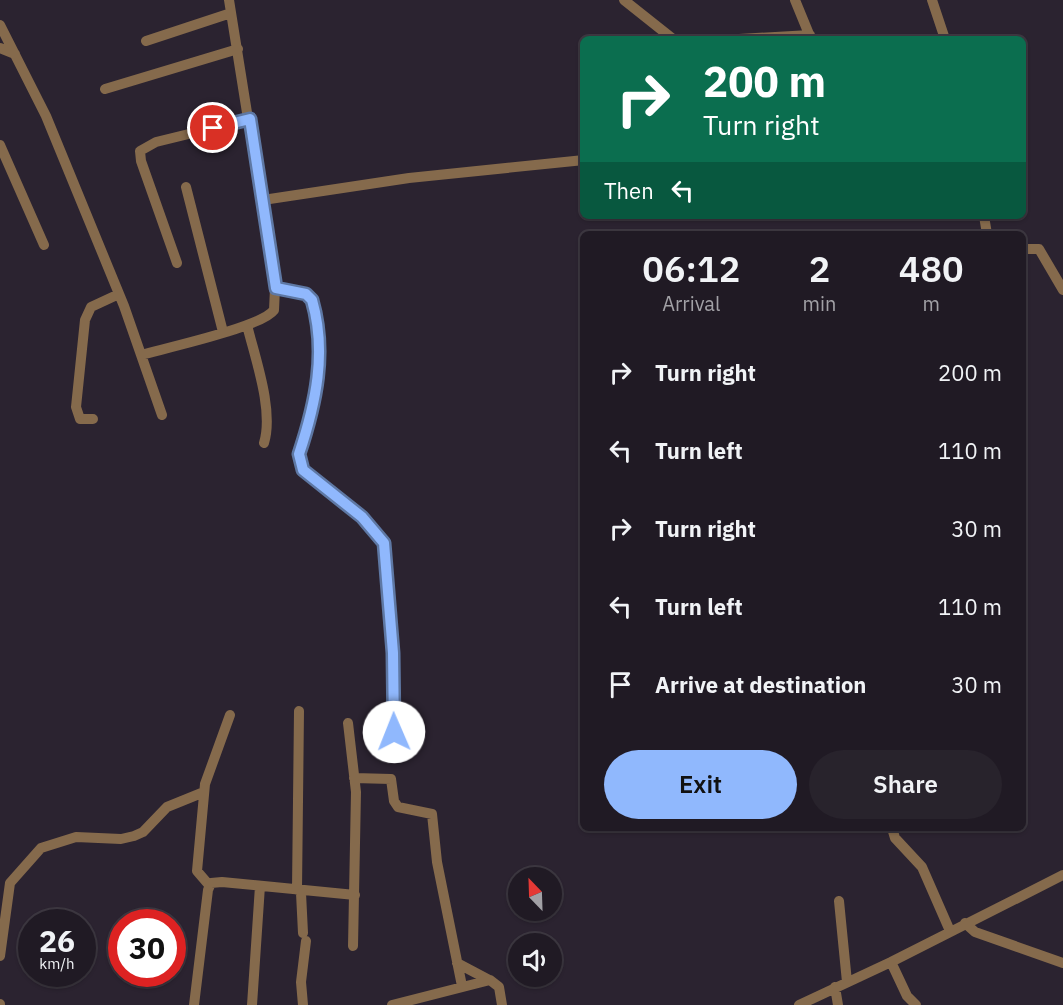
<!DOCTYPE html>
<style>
:root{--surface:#201a24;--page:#28232c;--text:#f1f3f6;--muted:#a2a1a6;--line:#3d3841;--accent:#90b8fd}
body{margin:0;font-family:"IBM Plex Sans",sans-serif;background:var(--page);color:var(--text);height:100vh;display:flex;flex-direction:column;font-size:22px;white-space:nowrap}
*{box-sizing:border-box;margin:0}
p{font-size:20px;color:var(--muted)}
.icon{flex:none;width:33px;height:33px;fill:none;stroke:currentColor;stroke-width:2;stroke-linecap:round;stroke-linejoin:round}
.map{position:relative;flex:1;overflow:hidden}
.sheet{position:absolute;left:580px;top:231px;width:446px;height:600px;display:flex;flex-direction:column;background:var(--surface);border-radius:9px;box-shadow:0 2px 4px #0004,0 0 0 2px var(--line)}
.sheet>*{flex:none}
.guide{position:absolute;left:580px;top:36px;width:446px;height:183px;border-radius:9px;box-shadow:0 2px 4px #0004,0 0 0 2px var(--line);background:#0b6e4f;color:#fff;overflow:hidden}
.needle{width:39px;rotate:337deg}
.buttons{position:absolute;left:508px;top:867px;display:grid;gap:12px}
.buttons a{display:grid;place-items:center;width:54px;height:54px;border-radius:50%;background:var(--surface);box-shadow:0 2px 4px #0004,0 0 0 2px var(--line);font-size:30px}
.speed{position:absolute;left:18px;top:909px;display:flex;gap:12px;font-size:30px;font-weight:700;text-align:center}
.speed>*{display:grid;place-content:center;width:78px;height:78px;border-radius:50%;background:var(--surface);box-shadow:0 2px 4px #0004,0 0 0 2px var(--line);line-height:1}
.speed small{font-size:15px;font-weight:400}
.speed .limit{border:9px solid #d22;background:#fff;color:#111}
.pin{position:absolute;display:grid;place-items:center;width:51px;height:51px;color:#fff;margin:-26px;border:3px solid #fff;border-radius:50%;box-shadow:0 2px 6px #0007}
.me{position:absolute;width:66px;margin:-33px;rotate:359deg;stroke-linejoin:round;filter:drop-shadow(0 0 4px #0008)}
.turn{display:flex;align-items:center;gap:21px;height:126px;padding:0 24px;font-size:27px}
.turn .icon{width:78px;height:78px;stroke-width:2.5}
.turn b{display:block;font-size:42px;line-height:51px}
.then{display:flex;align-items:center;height:57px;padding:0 24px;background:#0003;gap:12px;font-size:22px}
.eta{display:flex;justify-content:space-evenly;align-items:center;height:102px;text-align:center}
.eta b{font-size:36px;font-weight:600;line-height:42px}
.cta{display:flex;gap:12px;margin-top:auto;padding:12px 24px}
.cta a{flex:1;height:69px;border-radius:36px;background:var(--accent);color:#111;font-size:24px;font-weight:600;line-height:69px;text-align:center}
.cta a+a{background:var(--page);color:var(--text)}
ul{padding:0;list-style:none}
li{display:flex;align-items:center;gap:18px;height:78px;padding:0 24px}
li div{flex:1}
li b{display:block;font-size:22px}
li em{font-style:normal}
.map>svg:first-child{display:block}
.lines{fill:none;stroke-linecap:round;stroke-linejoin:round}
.minor{stroke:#856a4c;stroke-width:10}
.route-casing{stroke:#5e78a4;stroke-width:15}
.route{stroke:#90b8fd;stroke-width:10}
</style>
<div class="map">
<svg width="1063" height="1005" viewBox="0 0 1063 1005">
<rect width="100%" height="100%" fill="#2b2330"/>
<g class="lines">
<path class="minor" d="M624 0 673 39
M795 0 811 39
M932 0 945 39
M0 25 46 116 124 306 162 415
M739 39 810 35
M146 41 231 13
M0 48 15 54
M105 89 238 49
M0 145 44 245
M186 187 223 332
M263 200 409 178 584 160
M984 216 987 234
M1023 249H1039L1063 290
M177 263 141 161 140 151 156 142 250 119
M275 288 306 294 314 309 320 362 315 402 299 454 301 465C310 484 362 512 379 536 394 555 393 700 394 732
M247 325C255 358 274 410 264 443
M141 355C166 348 262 327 274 310L275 288 229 0
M93 419H80L76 407 85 320 91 307 119 294
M348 723 356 792 353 946
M354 778 391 779 394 801 398 807 432 814 437 862 462 986
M892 828 895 838 922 867 950 931
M209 885 197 871 205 784 230 715
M297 890 299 711
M839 901 847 982
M965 923 975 932 1063 963
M303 933 301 893 304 891
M0 956 10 883 41 848 76 837 121 839 134 836 143 832 167 807 204 792
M891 962 907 996 916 1005
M457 963 491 981
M835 987 838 1005
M0 1004V1005
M194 1005 208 890 211 883 222 882 355 895
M252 1005 260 886
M303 1005 301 982 306 941
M392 1005 490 980 499 987 502 1005
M799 1005 891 962 1063 875"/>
</g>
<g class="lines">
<defs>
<path id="route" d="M213 128 250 119 276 288 306 294 312 300C327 352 316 403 299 454L303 470 362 517 384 543 393 653 394 732"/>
</defs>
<use href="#route" class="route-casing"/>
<use href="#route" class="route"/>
</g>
</svg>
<div class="buttons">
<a><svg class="needle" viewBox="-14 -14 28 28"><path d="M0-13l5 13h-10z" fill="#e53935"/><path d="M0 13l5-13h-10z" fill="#a2a1a6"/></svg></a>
<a><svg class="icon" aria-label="sound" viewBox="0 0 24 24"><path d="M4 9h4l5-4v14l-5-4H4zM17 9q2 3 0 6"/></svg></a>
</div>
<div class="speed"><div>26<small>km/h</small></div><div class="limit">30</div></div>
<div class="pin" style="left:213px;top:128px;background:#d93025"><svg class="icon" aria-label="arrive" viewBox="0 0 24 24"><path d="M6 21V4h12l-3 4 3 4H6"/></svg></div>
<svg class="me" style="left:394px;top:732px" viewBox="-20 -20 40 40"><circle r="19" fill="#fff"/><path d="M0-13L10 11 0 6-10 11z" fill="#90b8fd"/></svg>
<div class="guide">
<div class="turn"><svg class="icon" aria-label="right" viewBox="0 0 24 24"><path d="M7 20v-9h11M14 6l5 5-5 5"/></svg><div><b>200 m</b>Turn right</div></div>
<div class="then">Then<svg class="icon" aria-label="left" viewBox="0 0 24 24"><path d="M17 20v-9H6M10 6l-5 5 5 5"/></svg></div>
</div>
<section class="sheet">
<div class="eta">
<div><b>06:12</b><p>Arrival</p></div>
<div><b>2</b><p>min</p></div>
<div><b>480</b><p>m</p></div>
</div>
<ul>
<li><svg class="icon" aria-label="right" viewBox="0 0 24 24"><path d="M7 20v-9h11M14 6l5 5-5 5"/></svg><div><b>Turn right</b></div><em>200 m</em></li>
<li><svg class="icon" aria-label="left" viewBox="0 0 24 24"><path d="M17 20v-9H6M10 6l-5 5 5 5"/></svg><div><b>Turn left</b></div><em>110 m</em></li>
<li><svg class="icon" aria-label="right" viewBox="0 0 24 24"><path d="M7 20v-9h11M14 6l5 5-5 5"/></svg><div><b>Turn right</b></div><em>30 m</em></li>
<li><svg class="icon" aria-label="left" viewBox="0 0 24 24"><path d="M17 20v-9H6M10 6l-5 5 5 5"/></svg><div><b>Turn left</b></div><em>110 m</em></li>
<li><svg class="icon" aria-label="arrive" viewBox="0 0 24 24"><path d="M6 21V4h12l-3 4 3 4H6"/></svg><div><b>Arrive at destination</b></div><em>30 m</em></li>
</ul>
<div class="cta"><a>Exit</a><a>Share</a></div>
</section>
</div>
